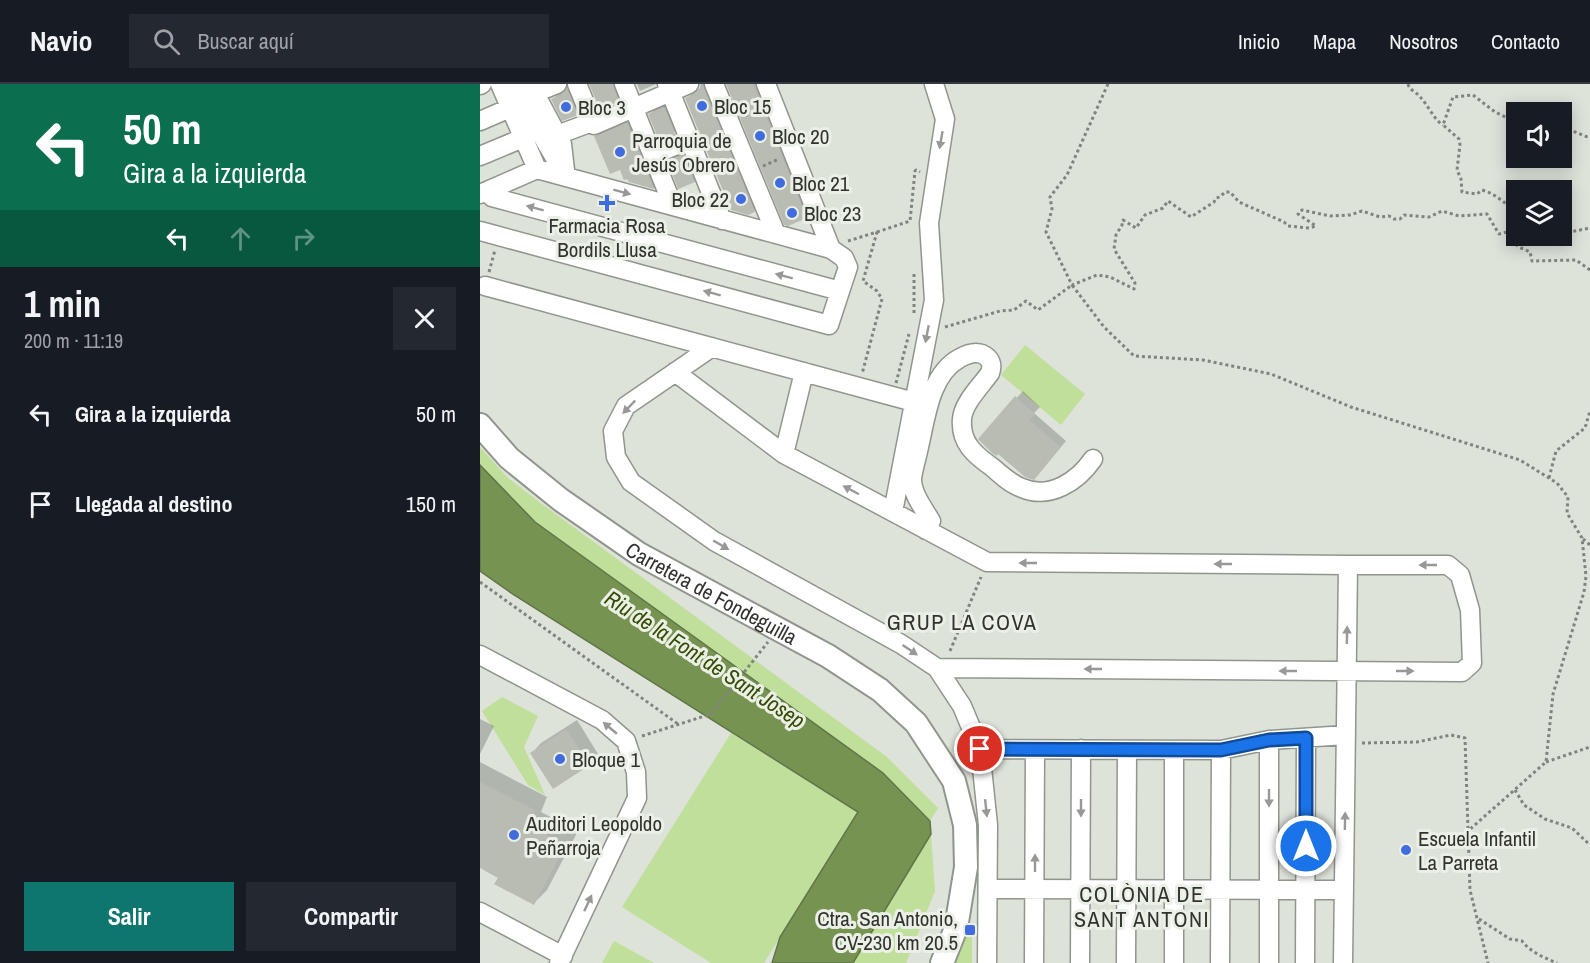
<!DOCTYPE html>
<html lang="es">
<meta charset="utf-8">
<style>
:root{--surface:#171b24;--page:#242831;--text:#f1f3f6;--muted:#9ea1a6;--line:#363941;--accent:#0f766e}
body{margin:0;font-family:"Archivo Narrow",sans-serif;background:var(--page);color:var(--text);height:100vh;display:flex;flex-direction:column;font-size:22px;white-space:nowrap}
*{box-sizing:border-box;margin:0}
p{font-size:20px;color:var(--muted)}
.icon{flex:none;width:33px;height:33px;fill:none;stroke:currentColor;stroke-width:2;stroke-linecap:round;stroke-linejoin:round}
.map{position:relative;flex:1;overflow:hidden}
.panel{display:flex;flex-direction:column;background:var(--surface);width:480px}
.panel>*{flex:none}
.guide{background:#0b6e4f;color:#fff;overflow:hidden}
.tools{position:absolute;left:1026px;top:18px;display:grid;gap:12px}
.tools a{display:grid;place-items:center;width:66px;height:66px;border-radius:0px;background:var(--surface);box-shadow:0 3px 15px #0003;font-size:30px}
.pin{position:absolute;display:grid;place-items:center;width:51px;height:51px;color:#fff;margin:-26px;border:3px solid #fff;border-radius:50%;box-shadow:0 2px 6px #0007}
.me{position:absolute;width:66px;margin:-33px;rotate:0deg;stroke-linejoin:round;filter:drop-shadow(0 0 4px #0008)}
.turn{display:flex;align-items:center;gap:21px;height:126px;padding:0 24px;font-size:27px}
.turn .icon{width:78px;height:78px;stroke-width:2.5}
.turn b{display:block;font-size:42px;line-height:51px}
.lanes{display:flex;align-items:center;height:57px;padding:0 24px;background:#0003;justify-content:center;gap:30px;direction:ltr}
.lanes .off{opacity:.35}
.round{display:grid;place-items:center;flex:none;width:63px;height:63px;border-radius:0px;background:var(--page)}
.overview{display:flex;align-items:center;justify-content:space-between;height:102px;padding:0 24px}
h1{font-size:36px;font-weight:800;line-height:45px}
.action{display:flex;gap:12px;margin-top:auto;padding:12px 24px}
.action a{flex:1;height:69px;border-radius:0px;background:var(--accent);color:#fff;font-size:24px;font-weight:800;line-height:69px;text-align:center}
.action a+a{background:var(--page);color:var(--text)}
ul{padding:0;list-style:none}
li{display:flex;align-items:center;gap:18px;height:90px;padding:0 24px}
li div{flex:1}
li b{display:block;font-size:22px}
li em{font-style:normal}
header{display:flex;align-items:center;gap:36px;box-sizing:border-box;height:84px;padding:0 30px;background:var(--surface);border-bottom:2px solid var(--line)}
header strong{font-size:28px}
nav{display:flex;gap:33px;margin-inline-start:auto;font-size:21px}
.search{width:420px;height:54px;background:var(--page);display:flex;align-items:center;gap:15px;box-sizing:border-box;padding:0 21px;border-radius:0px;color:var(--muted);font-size:22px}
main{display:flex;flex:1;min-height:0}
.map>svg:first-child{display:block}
.green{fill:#bfdf9b}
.water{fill:#769352;stroke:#617648;stroke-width:1.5}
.shadow{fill:#0003}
.building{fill:#b8bcb3}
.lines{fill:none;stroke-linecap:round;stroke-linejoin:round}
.minor-casing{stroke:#91968d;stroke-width:21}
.major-casing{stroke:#91968d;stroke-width:26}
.path{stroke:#81847e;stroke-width:3;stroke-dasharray:3 3;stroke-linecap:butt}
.minor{stroke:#fff;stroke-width:18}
.major{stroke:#fff;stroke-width:22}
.oneway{fill:#989997}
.route-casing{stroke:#114b97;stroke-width:15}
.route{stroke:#1a73e8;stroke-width:10}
.poi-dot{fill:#406cdd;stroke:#ebf0e6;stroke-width:2}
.labels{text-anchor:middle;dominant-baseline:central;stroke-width:6;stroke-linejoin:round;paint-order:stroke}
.poi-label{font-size:21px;fill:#31332f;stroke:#ebf0e6;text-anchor:start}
.street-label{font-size:21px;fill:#31332f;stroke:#ebf0e6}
.neighbourhood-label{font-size:22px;letter-spacing:1.5px;fill:#31332f;stroke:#ebf0e6}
.water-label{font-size:22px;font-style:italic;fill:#334d00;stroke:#ebf0e6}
</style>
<header>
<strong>Navio</strong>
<div class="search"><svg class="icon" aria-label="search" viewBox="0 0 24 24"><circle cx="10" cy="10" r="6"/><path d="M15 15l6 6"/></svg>Buscar aquí</div>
<nav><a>Inicio</a><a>Mapa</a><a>Nosotros</a><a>Contacto</a></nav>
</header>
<main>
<section class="panel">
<div class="guide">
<div class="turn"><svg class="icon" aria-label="left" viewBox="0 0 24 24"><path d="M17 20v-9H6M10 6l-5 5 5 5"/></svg><div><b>50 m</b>Gira a la izquierda</div></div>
<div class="lanes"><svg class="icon" aria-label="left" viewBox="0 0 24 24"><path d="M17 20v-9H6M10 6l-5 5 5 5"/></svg><svg class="icon off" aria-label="ahead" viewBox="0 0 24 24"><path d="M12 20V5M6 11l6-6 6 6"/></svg><svg class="icon off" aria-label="right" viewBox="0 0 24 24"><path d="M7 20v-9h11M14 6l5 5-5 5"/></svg></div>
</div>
<div class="overview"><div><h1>1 min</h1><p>200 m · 11:19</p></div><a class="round"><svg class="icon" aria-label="close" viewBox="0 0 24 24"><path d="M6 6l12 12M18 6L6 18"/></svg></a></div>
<ul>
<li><svg class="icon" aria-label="left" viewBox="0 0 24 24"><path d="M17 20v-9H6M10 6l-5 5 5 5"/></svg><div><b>Gira a la izquierda</b></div><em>50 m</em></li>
<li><svg class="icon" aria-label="arrive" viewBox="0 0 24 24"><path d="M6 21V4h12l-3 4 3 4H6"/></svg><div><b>Llegada al destino</b></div><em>150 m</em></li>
</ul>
<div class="action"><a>Salir</a><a>Compartir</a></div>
</section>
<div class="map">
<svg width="1110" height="879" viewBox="0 0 1110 879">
<rect width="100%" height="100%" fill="#dde3d9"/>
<path class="green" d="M545 261 605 310 581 341 521 291Z
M0 363 27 393 58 417 407 673 458 724 450 737 403 689 55 438 0 381Z
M22 613 58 632 44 663 65 711 48 701 2 627Z
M251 649 378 728 284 879H231L142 823Z
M451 750 455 807 426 879H373Z
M476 844 492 850V879H465Z
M134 857 174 879H122Z"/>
<path class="water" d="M0 381 55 438 403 689 450 737 451 750 373 879H292L300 853 378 728 34 511 0 487Z"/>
<path class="shadow" d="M93 0 103 24 97 30 72 15Z
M111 0H141L144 10 138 17Z
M157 0H176L160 7Z
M221 0H230L280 121 274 127 207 14 220 4Z
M248 0H281L332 127 326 133Z
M190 18 200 42 194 48 170 30 176 24Z
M161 27 186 91 174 104 150 97 116 52 129 39Z
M210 65 220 91 214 97 189 78 195 71Z
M543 307 560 323 554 329 586 357 560 388 500 355Z
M0 635 14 642 0 670Z
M97 636 118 670 109 680 52 669 61 659Z
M0 678 67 713 61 728 98 747 67 806 54 819 20 793 0 783Z"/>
<path class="building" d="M109 0H133L139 18 120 26Z
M246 0H273L327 134 308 142 304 141Z
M223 2 275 128 268 131 251 126 205 14 214 10Z
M87 5 98 31 82 37 71 15 82 10Z
M184 23 195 50 179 56 168 30Z
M147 39 174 105 149 98 147 95 144 96 140 86 130 90 114 52Z
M203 71 215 98 198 105 187 77Z
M535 312 555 330 549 336 581 363 554 396 545 393 518 370 517 372 513 370 498 355Z
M86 645 110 681 73 705 50 669Z
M0 698 55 726 49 741 86 761 54 821 14 800 18 794 0 784Z"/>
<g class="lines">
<defs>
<path id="minor" d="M20 0 57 85
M32 0 86 93
M50 0 82 60 85 86
M97 0 114 41 209 0
M144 0 193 122
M187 0 242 136
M234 0 296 150
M286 0 351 165
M0 1 2 0
M55 9 77 0
M0 37 30 24
M77 51 112 38
M173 71 209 56
M0 72 43 54
M9 106 12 113 360 207
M0 110 57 85 351 165 364 174 368 183 349 241 0 147
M5 202 434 318
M232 263 146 322 133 347 136 373 151 398 234 457 421 560 457 584 482 622 500 665 508 741 507 879
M195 288 304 370 507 478 868 481 863 879
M304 370 324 288
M413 428 454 216 449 139 465 35 454 0
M446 446 451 437C444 425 432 410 432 395 433 385 437 373 439 363 446 333 450 290 480 274 487 270 494 267 502 270 511 274 513 281 510 289 501 302 483 319 482 335 480 359 495 371 512 383 521 391 531 400 542 404 570 416 598 397 613 375
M0 571 122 636 146 657 156 688 157 714 79 879
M457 584 982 588 992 579 990 526 980 491 968 481H868
M789 656V879
M500 665 741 666 789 656 866 651
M508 805 864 806
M0 828 83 872
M554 879 555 666
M600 879 601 665
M646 879 647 666
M694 879V666
M740 879 741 666
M825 879 826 654"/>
<g id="major">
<path id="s1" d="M0 341 29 374 81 416 159 470 348 572 400 606 436 639 474 697 485 741 486 783 476 844 462 879"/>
</g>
</defs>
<use href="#minor" class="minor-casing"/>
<use href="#major" class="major-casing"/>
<path class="path" d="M628 0 587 91 570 113 572 125 566 148 592 201 617 191 630 193 654 205 655 199 634 165 636 151 642 141 643 136 656 144 665 131 683 124 688 117 711 133 734 118 736 114 740 113 745 108H750L759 118 804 138 808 142 829 144 836 142 818 130 822 126 850 132 870 131 882 127 900 133 909 132 914 135H920L924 131 949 133 962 127 979 132 1007 130 1019 150 1027 148C1032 152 1031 154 1035 159 1038 164 1045 165 1050 168L1052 177 1096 176 1110 186
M928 0C930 7 937 8 941 14 948 21 954 36 963 41
M265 32 280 25
M1036 38 1015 28 993 11 973 13 963 41 979 55 980 61 977 86 981 95 982 108 997 110 1002 106C1016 110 1024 119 1036 127
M1082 45 1090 46 1110 54
M283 82 299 75
M1082 147 1085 149 1110 144
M397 148 430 137 435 87 436 86 440 88
M368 157 397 148 383 197 397 207 402 215 382 290
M9 188 15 166
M434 229V188
M465 243 520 227 534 226 546 217 558 226 592 201 624 243 654 272 723 276 791 290 871 323 1040 376 1077 399 1088 413 1087 429 1102 454 1106 492 1104 508 1073 610 1066 678 988 747
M416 299 429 250
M1069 394 1076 367 1105 344 1110 327
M1103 455 1110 461
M0 498 198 640
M470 567 501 493
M162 652 231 630 288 558
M882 659 937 658 971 651 985 654 990 806 1008 879
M1066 678 1110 663
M1035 706 1044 721 1065 735 1092 744 1110 761
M999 835 1030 855 1042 857C1050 868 1065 874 1077 879"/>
<use href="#minor" class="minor"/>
<use href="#major" class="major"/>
</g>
<defs><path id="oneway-solid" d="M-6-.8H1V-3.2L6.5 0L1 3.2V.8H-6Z" transform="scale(1.5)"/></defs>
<g class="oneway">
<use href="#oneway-solid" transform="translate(461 56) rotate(100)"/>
<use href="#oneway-solid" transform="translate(142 108) rotate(15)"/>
<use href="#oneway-solid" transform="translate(55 124) rotate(-165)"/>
<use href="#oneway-solid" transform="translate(304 192) rotate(-165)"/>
<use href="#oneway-solid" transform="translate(232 209) rotate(-165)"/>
<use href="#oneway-solid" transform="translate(447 250) rotate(101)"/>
<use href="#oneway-solid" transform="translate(149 323) rotate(134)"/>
<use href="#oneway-solid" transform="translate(371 406) rotate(-152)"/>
<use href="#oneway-solid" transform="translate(241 461) rotate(30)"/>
<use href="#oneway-solid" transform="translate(548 479) rotate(-180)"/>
<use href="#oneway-solid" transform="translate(743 480) rotate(-180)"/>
<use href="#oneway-solid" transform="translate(948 481) rotate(-180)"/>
<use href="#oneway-solid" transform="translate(867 551) rotate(-89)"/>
<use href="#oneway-solid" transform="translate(430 566) rotate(34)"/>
<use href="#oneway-solid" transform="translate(613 585) rotate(-180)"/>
<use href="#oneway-solid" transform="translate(808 587) rotate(-180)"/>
<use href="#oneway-solid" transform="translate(925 587)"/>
<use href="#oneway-solid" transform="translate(130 644) rotate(-140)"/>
<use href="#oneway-solid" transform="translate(789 714) rotate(90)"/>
<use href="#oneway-solid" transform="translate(506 724) rotate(84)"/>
<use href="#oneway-solid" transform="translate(601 724) rotate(90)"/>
<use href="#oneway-solid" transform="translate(865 737) rotate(-89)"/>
<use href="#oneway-solid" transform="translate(555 779) rotate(-90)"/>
<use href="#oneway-solid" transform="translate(108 819) rotate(-65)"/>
</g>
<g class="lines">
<defs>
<path id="route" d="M500 665 741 666 789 656 826 654V762"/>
</defs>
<use href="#route" class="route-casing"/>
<use href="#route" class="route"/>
</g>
<g class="poi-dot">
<circle cx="222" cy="22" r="6"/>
<circle cx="86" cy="23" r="6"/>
<circle cx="280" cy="52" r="6"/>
<circle cx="140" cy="68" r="6"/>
<circle cx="300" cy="99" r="6"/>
<circle cx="261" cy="115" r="6"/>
<path d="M124 110h6v6h6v6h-6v6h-6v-6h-6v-6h6z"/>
<circle cx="312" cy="129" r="6"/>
<circle cx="80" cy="675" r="6"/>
<circle cx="34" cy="751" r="6"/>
<circle cx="926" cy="766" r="6"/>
<rect x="484" y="840" width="12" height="12" rx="3"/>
</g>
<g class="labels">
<g class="poi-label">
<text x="234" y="22">Bloc 15</text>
<text x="98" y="23">Bloc 3</text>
<text x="292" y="52">Bloc 20</text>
<text x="152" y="56">Parroquia de<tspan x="152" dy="24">Jesús Obrero</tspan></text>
<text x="312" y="99">Bloc 21</text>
<text x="249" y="115" text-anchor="end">Bloc 22</text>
<text x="324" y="129">Bloc 23</text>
<text x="127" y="141" text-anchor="middle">Farmacia Rosa<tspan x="127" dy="24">Bordils Llusa</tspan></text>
<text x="92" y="675">Bloque 1</text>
<text x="46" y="739">Auditori Leopoldo<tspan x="46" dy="24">Peñarroja</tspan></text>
<text x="938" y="754">Escuela Infantil<tspan x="938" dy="24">La Parreta</tspan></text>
<text x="478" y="834" text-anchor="end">Ctra. San Antonio,<tspan x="478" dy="24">CV-230 km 20.5</tspan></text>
</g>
<g class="street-label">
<text stroke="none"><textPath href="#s1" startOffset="288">Carretera de Fondeguilla</textPath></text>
</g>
<g class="neighbourhood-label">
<text x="482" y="538">GRUP LA COVA</text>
<text x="662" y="810">COLÒNIA DE<tspan x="662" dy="25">SANT ANTONI</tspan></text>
</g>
<g class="water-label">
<text transform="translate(225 575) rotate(33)">Riu de la Font de Sant Josep</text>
</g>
</g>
</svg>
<div class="tools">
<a><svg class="icon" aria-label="sound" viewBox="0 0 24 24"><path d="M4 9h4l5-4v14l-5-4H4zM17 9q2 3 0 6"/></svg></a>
<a><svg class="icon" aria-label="layers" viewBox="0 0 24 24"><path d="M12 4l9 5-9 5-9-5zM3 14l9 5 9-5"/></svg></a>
</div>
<div class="pin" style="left:500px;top:665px;background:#d93025"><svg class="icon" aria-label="arrive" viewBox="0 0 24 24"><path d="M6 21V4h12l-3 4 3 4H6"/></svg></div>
<svg class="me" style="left:826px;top:762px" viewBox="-20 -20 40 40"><circle r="17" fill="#1a73e8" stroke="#fff" stroke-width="3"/><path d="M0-11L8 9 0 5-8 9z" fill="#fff"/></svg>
</div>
</main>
